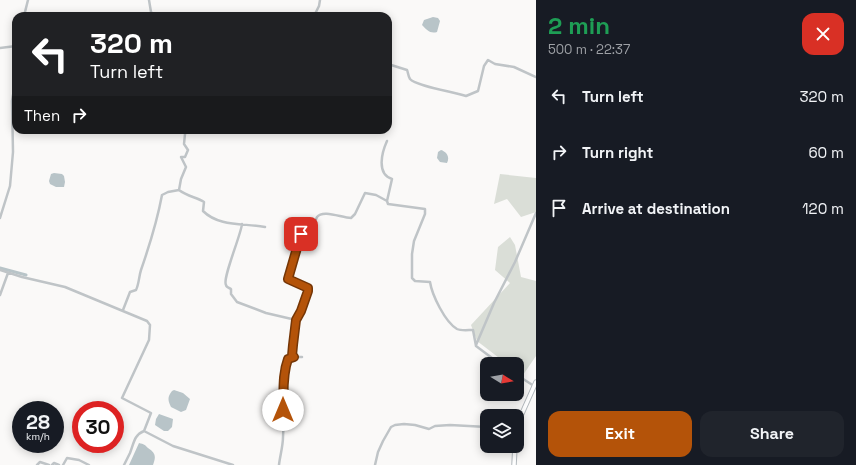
<!DOCTYPE html>
<meta charset="utf-8">
<style>
:root{--surface:#171b24;--page:#20242c;--text:#f1f3f6;--muted:#9ea1a6;--accent:#b45309}
body{margin:0;font-family:"Space Grotesk",sans-serif;background:var(--page);color:var(--text);height:100vh;display:flex;flex-direction:column;font-size:15px;white-space:nowrap}
*{box-sizing:border-box;margin:0}
p{font-size:13px;color:var(--muted)}
.icon{flex:none;width:22px;height:22px;fill:none;stroke:currentColor;stroke-width:2;stroke-linecap:round;stroke-linejoin:round}
.map{position:relative;flex:1;overflow:hidden}
.sheet{display:flex;flex-direction:column;background:var(--surface);width:320px}
.sheet>*{flex:none}
.hud{position:absolute;left:12px;top:12px;width:380px;height:122px;border-radius:12px;box-shadow:0 2px 10px #0003;background:#202124;color:#fff;overflow:hidden}
.needle{width:26px;rotate:101deg}
.fabs{position:absolute;left:480px;top:357px;display:grid;gap:8px}
.fabs a{display:grid;place-items:center;width:44px;height:44px;border-radius:8px;background:var(--surface);box-shadow:0 2px 10px #0003;font-size:20px}
.speed{position:absolute;left:12px;top:401px;display:flex;gap:8px;font-size:20px;font-weight:700;text-align:center}
.speed>*{display:grid;place-content:center;width:52px;height:52px;border-radius:50%;background:var(--surface);box-shadow:0 2px 10px #0003;line-height:1}
.speed small{font-size:10px;font-weight:400}
.speed .limit{border:6px solid #d22;background:#fff;color:#111}
.pin{position:absolute;display:grid;place-items:center;width:34px;height:34px;color:#fff;margin:-17px;border-radius:8px;box-shadow:0 2px 6px #0006}
.me{position:absolute;width:44px;margin:-22px;rotate:0deg;stroke-linejoin:round;filter:drop-shadow(0 0 3px #0008)}
.turn{display:flex;align-items:center;gap:14px;height:84px;padding:0 12px;font-size:18px}
.turn .icon{width:52px;height:52px;stroke-width:2.5}
.turn b{display:block;font-size:28px;line-height:34px}
.then{display:flex;align-items:center;height:38px;padding:0 12px;background:#0003;gap:8px;font-size:15px}
.round{display:grid;place-items:center;flex:none;width:42px;height:42px;border-radius:12px;background:var(--page)}
.overview{display:flex;align-items:center;justify-content:space-between;height:68px;padding:0 12px}
h1{font-size:24px;font-weight:700;line-height:30px;color:#1e9e55}
.button{display:flex;gap:8px;margin-top:auto;padding:8px 12px}
.button a{flex:1;height:46px;border-radius:12px;background:var(--accent);color:#fff;font-size:16px;font-weight:700;line-height:46px;text-align:center}
.button a+a{background:var(--page);color:var(--text)}
ul{padding:0;list-style:none}
li{display:flex;align-items:center;gap:12px;height:56px;padding:0 12px}
li div{flex:1}
li b{display:block;font-size:15px}
li em{font-style:normal}
main{display:flex;flex:1;min-height:0}
.map>svg:first-child{display:block}
.green{fill:#daded7}
.water{fill:#b8c4c8}
.lines{fill:none;stroke-linecap:round;stroke-linejoin:round}
.canal{stroke:#b8c4c8;stroke-width:3}
.secondary-casing{stroke:#b4babe;stroke-width:5.5}
.minor{stroke:#bfc4c7;stroke-width:2.5}
.secondary{stroke:#fff;stroke-width:3.5}
.route-casing{stroke:#753606;stroke-width:10}
.route{stroke:#b45309;stroke-width:7}
</style>
<main>
<div class="map">
<svg width="536" height="465" viewBox="0 0 536 465">
<rect width="100%" height="100%" fill="#faf9f8"/>
<path class="green" d="M500 174 536 178V212L521 217 507 199 494 204Z
M510 237 515 245 521 277 536 281V356L523 375 517 371V364H507L477 341 471 325 510 283 495 270 498 247Z"/>
<path class="water" d="M433 17 438 18 440 21 437 32C430 34 427 30 422 25L424 20Z
M441 150C447 152 450 157 447 163L440 162 437 158 438 152Z
M54 173 62 174 64 176 65 182 64 187H56L50 184 49 181 51 174Z
M174 390 183 393 190 399 186 410 181 412 171 407C168 401 167 397 172 391Z
M159 414 173 419 172 427 168 431H164L155 425 156 419Z
M139 443C144 444 145 445 148 448 156 453 156 457 153 465H129Z"/>
<g class="lines">
<path class="canal" d="M0 268 26 275"/>
<defs>
<path id="secondary" d="M517 431 520 418 536 382
M514 465 515 446"/>
</defs>
<use href="#secondary" class="secondary-casing"/>
<path class="minor" d="M149 0 151 12 155 16
M24 16 28 0
M314 16 319 6 320 0
M0 48 16 46
M388 64 407 70C408 72 408 76 410 79 416 86 454 92 466 96L478 91 484 66 488 60 495 64 514 67 536 77
M188 130 185 134 184 144 188 150 185 157H181L186 167 181 179 179 190C188 197 197 197 204 202L203 211C219 227 244 223 265 227
M387 141C382 152 376 174 392 179L387 201 388 204 425 209V214L414 241 412 254V278L415 281 430 282C432 295 445 322 457 329 461 331 468 330 473 330L476 346 500 364
M0 218 10 186 13 152 12 101 16 78
M242 224C241 235 222 279 226 285 226 287 229 288 231 289V294L237 302 266 313 296 320
M0 270 22 277 65 287 147 321 150 325 149 340 122 398 151 413 144 431 173 446 233 465
M0 295 8 273
M123 310 130 292 136 290C139 284 139 276 141 270 150 244 157 222 162 195L168 192 179 190
M476 345 494 303 515 262 536 213
M302 357H293L292 356 296 320 301 311 308 288 288 279 299 237 301 234 310 236C313 230 314 223 317 217 323 209 342 218 351 218L355 214 365 193 376 195 387 201
M517 375 534 386
M486 449 487 442
M37 465 40 462 49 465
M52 465 54 463 59 465
M63 465 67 458 79 460 89 465
M124 465C126 461 128 457 130 453 134 443 134 435 144 431
M279 465C280 456 283 446 283 437 285 412 279 383 288 359L293 357
M375 465 378 452 383 441 391 427 395 425 404 424 415 425 429 429 435 426 450 425 487 427"/>
<use href="#secondary" class="secondary"/>
</g>
<g class="lines">
<defs>
<path id="route" d="M283 410C284 393 282 375 288 359L294 357 292 356 293 345 296 320 301 311 308 291V288L288 279 301 234"/>
</defs>
<use href="#route" class="route-casing"/>
<use href="#route" class="route"/>
</g>
</svg>
<div class="fabs">
<a><svg class="needle" viewBox="-14 -14 28 28"><path d="M0-13l5 13h-10z" fill="#e53935"/><path d="M0 13l5-13h-10z" fill="#9ea1a6"/></svg></a>
<a><svg class="icon" aria-label="layers" viewBox="0 0 24 24"><path d="M12 4l9 5-9 5-9-5zM3 14l9 5 9-5"/></svg></a>
</div>
<div class="speed"><div>28<small>km/h</small></div><div class="limit">30</div></div>
<div class="pin" style="left:301px;top:234px;background:#d93025"><svg class="icon" aria-label="arrive" viewBox="0 0 24 24"><path d="M6 21V4h12l-3 4 3 4H6"/></svg></div>
<svg class="me" style="left:283px;top:410px" viewBox="-20 -20 40 40"><circle r="19" fill="#fff"/><path d="M0-13L10 11 0 6-10 11z" fill="#b45309"/></svg>
<div class="hud">
<div class="turn"><svg class="icon" aria-label="left" viewBox="0 0 24 24"><path d="M17 20v-9H6M10 6l-5 5 5 5"/></svg><div><b>320 m</b>Turn left</div></div>
<div class="then">Then<svg class="icon" aria-label="right" viewBox="0 0 24 24"><path d="M7 20v-9h11M14 6l5 5-5 5"/></svg></div>
</div>
</div>
<section class="sheet">
<div class="overview"><div><h1>2 min</h1><p>500 m · 22:37</p></div><a class="round" style="background:#d93025;color:#fff"><svg class="icon" aria-label="close" viewBox="0 0 24 24"><path d="M6 6l12 12M18 6L6 18"/></svg></a></div>
<ul>
<li><svg class="icon" aria-label="left" viewBox="0 0 24 24"><path d="M17 20v-9H6M10 6l-5 5 5 5"/></svg><div><b>Turn left</b></div><em>320 m</em></li>
<li><svg class="icon" aria-label="right" viewBox="0 0 24 24"><path d="M7 20v-9h11M14 6l5 5-5 5"/></svg><div><b>Turn right</b></div><em>60 m</em></li>
<li><svg class="icon" aria-label="arrive" viewBox="0 0 24 24"><path d="M6 21V4h12l-3 4 3 4H6"/></svg><div><b>Arrive at destination</b></div><em>120 m</em></li>
</ul>
<div class="button"><a>Exit</a><a>Share</a></div>
</section>
</main>
